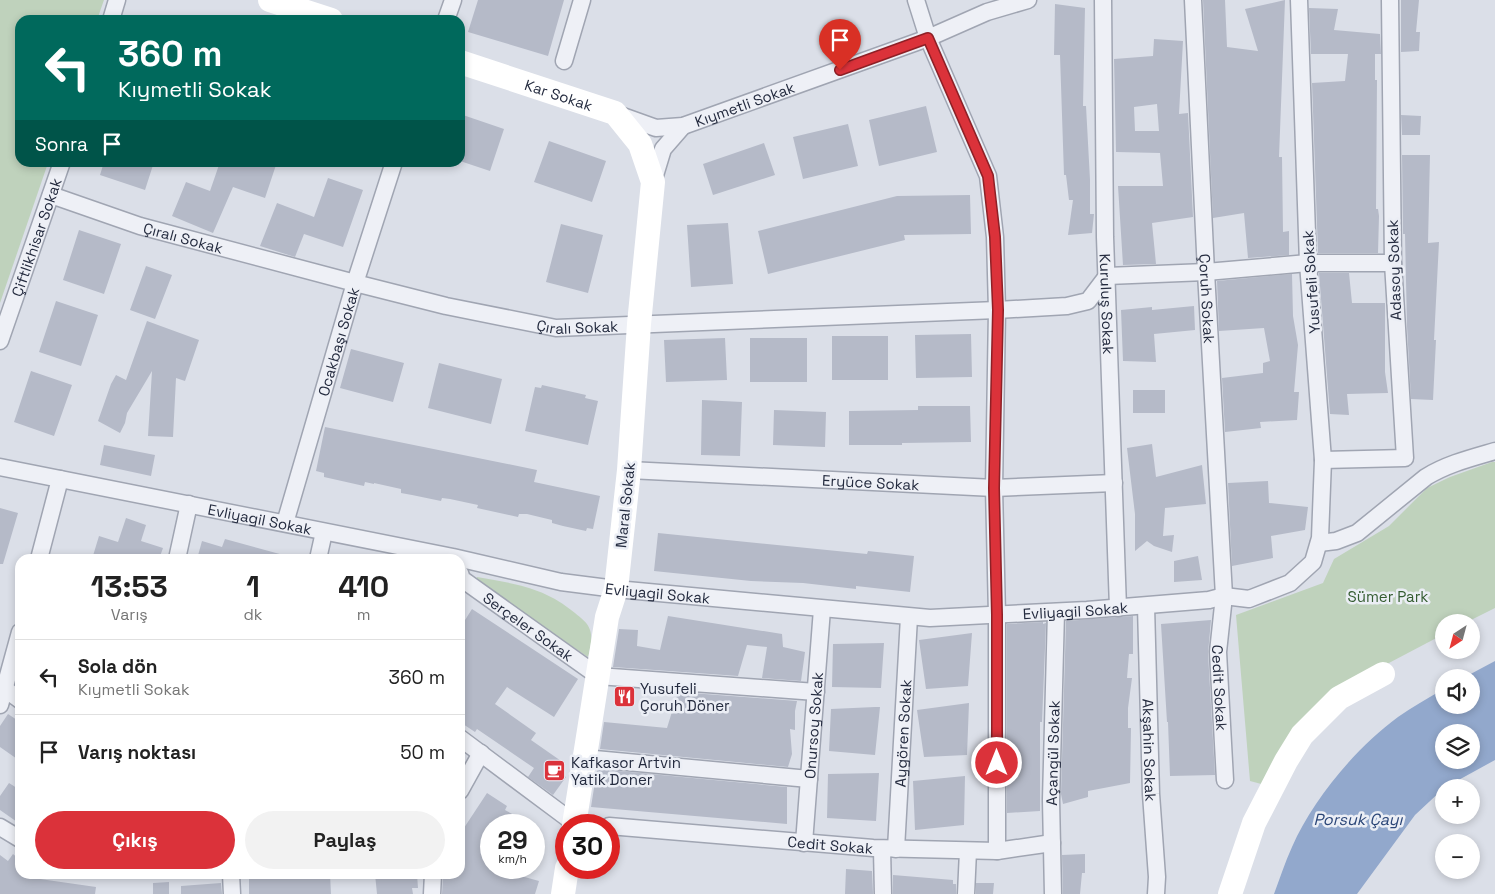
<!DOCTYPE html>
<html lang="tr">
<meta charset="utf-8">
<style>
:root{--surface:#fff;--page:#f2f2f2;--text:#222;--muted:#767676;--line:#e0e0e0;--accent:#db323a}
body{margin:0;font-family:"Space Grotesk",sans-serif;background:var(--page);color:var(--text);height:100vh;display:flex;flex-direction:column;font-size:19px;white-space:nowrap}
*{box-sizing:border-box;margin:0}
p{font-size:16px;color:var(--muted)}
.icon{flex:none;width:28px;height:28px;fill:none;stroke:currentColor;stroke-width:2;stroke-linecap:round;stroke-linejoin:round}
.map{position:relative;flex:1;overflow:hidden}
.sheet{position:absolute;left:15px;top:554px;width:450px;height:325px;display:flex;flex-direction:column;background:var(--surface);border-radius:15px;box-shadow:0 2px 8px #0003}
.sheet>*{flex:none}
.hud{position:absolute;left:15px;top:15px;width:450px;height:152px;border-radius:15px;box-shadow:0 2px 8px #0003;background:#00695c;color:#fff;overflow:hidden}
.needle{width:32px;rotate:216deg}
.tools{position:absolute;left:1435px;top:614px;display:grid;gap:10px}
.tools a{display:grid;place-items:center;width:45px;height:45px;border-radius:50%;background:var(--surface);box-shadow:0 2px 8px #0003;font-size:25px}
.speed{position:absolute;left:480px;top:814px;display:flex;gap:10px;font-size:25px;font-weight:700;text-align:center}
.speed>*{display:grid;place-content:center;width:65px;height:65px;border-radius:50%;background:var(--surface);box-shadow:0 2px 8px #0003;line-height:1}
.speed small{font-size:12px;font-weight:400}
.speed .limit{border:8px solid #d22;background:#fff;color:#111}
.pin{position:absolute;display:grid;place-items:center;width:42px;height:42px;color:#fff;margin:-51px -21px;border-radius:50% 50% 50% 0;rotate:-45deg;box-shadow:0 0 5px #0007}
.pin .icon{rotate:45deg}
.me{position:absolute;width:55px;margin:-28px;rotate:0deg;stroke-linejoin:round;filter:drop-shadow(0 0 4px #0008)}
.turn{display:flex;align-items:center;gap:18px;height:105px;padding:0 20px;font-size:22px}
.turn .icon{width:65px;height:65px;stroke-width:2.5}
.turn b{display:block;font-size:35px;line-height:42px}
.then{display:flex;align-items:center;height:48px;padding:0 20px;background:#0003;gap:10px;font-size:19px}
.eta{display:flex;justify-content:space-evenly;align-items:center;height:85px;text-align:center}
.eta b{font-size:30px;font-weight:600;line-height:35px}
.button{display:flex;gap:10px;margin-top:auto;padding:10px 20px}
.button a{flex:1;height:58px;border-radius:30px;background:var(--accent);color:#fff;font-size:20px;font-weight:600;line-height:58px;text-align:center}
.button a+a{background:var(--page);color:var(--text)}
ul{padding:0;list-style:none}
li{display:flex;align-items:center;gap:15px;height:75px;padding:0 20px;border-top:1px solid var(--line)}
li div{flex:1}
li b{display:block;font-size:19px}
li em{font-style:normal}
.map>svg:first-child{display:block}
.green{fill:#bfd2bc}
.water{fill:#92a8cc;fill-rule:evenodd}
.building{fill:#b5bac8;fill-rule:evenodd}
.lines{fill:none;stroke-linecap:round;stroke-linejoin:round}
.street-casing{stroke:#a0a5b2;stroke-width:19}
.street{stroke:#eef0f6;stroke-width:16}
.secondary{stroke:#fff;stroke-width:24}
.route-casing{stroke:#8e2026;stroke-width:12}
.route{stroke:#db323a;stroke-width:9}
.labels{text-anchor:middle;dominant-baseline:central;stroke-width:5;stroke-linejoin:round;paint-order:stroke}
.street-label{font-size:15px;fill:#242b3f;stroke:#ebeef5}
.park-label{font-size:15px;fill:#345c30;stroke:#ebeef5}
.poi-label{font-size:15px;fill:#242b3f;stroke:#ebeef5;text-anchor:start}
.water-label{font-size:16px;font-style:italic;fill:#2a4577;stroke:#ebeef5}
</style>
<div class="map">
<svg width="1495" height="894" viewBox="0 0 1495 894">
<rect width="100%" height="100%" fill="#dbdfe8"/>
<path class="green" d="M0 0H104L97 20H20V162L48 163 0 303Z
M1492 462H1495V608L1467 622H1444V634L1349 684 1265 785 1250 781 1236 615 1323 583 1334 559 1389 526 1427 488 1450 477Z
M477 577C516 584 544 587 575 613 581 618 588 623 590 630 593 639 590 649 588 657L475 581Z"/>
<path class="water" d="M1495 661V760L1444 788 1415 815 1357 894H1274C1280 878 1285 862 1292 847 1313 799 1356 748 1398 717 1412 707 1428 698 1444 689V705H1471V678L1465 677ZM1444 732H1471V760H1444Z"/>
<path class="building" d="M478 0H564L548 56 468 32Z
M1203 0H1225L1227 47 1258 51 1245 9 1285 0 1279 157H1282L1283 232 1289 231V255L1248 258 1244 213 1213 218Z
M1401 0H1419L1416 32H1420L1419 51 1401 52Z
M1055 4 1085 8 1083 106H1086L1090 180V214H1094L1092 233 1068 235 1073 200H1069L1066 175H1064L1060 55H1054Z
M1309 8 1338 9 1334 30 1380 34 1381 54H1375V80H1377L1376 209H1378L1379 216 1378 253H1318L1312 83 1345 81 1348 54H1311Z
M1154 39 1183 41 1179 114 1188 113 1193 217 1152 223 1156 264 1123 265 1118 186H1163L1160 153 1116 152 1114 59 1153 56ZM1157 104 1159 131H1135L1134 107Z
M926 106 937 152 879 166 869 120Z
M460 114 504 129 490 171 460 161Z
M1401 115 1421 116 1420 135H1402Z
M848 124 858 166 803 179 793 137Z
M549 141 606 161 592 202 534 182Z
M764 143 775 175 713 195 703 164Z
M1402 155H1430L1428 243 1439 242 1434 340H1436L1433 400 1411 399 1407 326 1405 234H1403Z
M104 162H154L145 190 100 175Z
M220 162H277L265 198 233 187 213 233 172 216 186 182 210 191Z
M328 178 363 190 343 247 304 234 295 257 260 246 277 203 314 217Z
M970 195 971 234 904 235 905 240 768 274 758 231 897 196Z
M728 223 733 284 691 287 687 225Z
M561 224 603 235 588 293 546 282Z
M79 230 121 244 104 294 63 280Z
M146 266 172 275 155 319 130 310Z
M1319 273H1349L1352 303H1385V372L1388 393 1347 394 1349 415 1330 414Z
M1292 274 1293 316 1298 345 1294 392H1299L1297 420 1260 422 1261 428 1225 432 1222 378 1263 373V363L1270 361 1264 328 1219 331 1217 281Z
M56 301 98 315 81 366 39 352Z
M1194 306 1195 330 1154 334 1156 362 1123 361 1121 310 1152 307V310Z
M147 321 199 340 185 381 176 378 173 437 148 436 152 371 127 413 125 423 120 433 98 421 111 384 116 375 126 380Z
M971 334 972 377 916 378 915 335Z
M832 336H888V380H832Z
M725 338 727 380 666 382 664 340Z
M750 338H807V382H750Z
M351 349 404 363 393 402 340 388Z
M439 363 502 379 491 424 428 408Z
M31 371 72 385 54 436 14 422Z
M542 385 586 395 585 398 598 401 588 445 525 431 535 387 541 388Z
M1133 390H1165V413H1133Z
M702 400 742 402 740 456 701 455Z
M918 406H970L971 442 902 443V445H849V411L918 410Z
M774 410 826 412 825 447 773 445Z
M325 427 537 470 534 482 600 496 593 529 587 528 586 531 563 526 552 523V520L527 514H519L518 517 477 508 478 505 450 499 442 498 441 501 412 495 401 493V489L374 483V484L365 482 364 486 324 477V473L316 471Z
M1152 444 1156 477 1202 465 1206 504 1165 508 1163 536 1174 535 1172 552 1154 546 1147 541 1135 551V514L1127 448Z
M104 445 155 455 151 476 100 465Z
M1268 481 1269 503 1308 507 1305 530 1271 536 1273 558 1232 566 1228 483Z
M0 508 18 513 3 564H0Z
M126 518 146 525 141 541 163 548 159 559H92L99 536 118 542Z
M658 533 867 554 868 551 914 556 910 592 856 586V589L803 583 751 581 654 571Z
M225 539 287 556V559H197L202 541 222 547Z
M1198 556 1202 580 1174 582V561Z
M472 609 578 679 554 717 507 687 495 704 536 733 531 740 564 763 558 772 566 777 553 795 528 777 534 768 477 729 475 732 460 722V628Z
M668 616 782 634 783 647 805 652 801 681 762 678 767 647 747 645 738 676 613 667 619 629 638 630 637 646 660 650Z
M1133 616V654H1129L1127 678H1132L1128 708V728H1131L1130 783 1088 791V797L1063 804 1061 794 1066 621Z
M1211 620 1208 653 1215 775 1170 776 1168 722H1167L1161 624Z
M1043 622V624L1046 623 1042 722H1040V811L1007 813V624Z
M972 633 968 686 926 689 919 640Z
M884 643 881 688 832 687 833 644Z
M678 692 797 701 795 711V730L790 729 792 754 788 767 600 749 604 722 667 728Z
M969 703 967 755 924 757 917 710Z
M875 707H880L875 755 829 751 831 709Z
M8 714 20 722V761L0 747V726Z
M597 769 787 787V824L591 807Z
M879 773 876 821 827 818 828 774Z
M965 776 964 825 915 830 913 781Z
M9 783 20 790V824L0 810V796Z
M487 793 507 806 505 810 532 825H491V868H526L521 876 539 881 535 894H442L443 877H446V874H460V834Z
M13 854 20 860V874H32L40 879 96 887 95 894H0V855L8 861Z
M1085 854V873H1082L1080 894H1063L1062 855Z
M846 869 872 871 873 894H845Z
M293 874H330L331 894H249V877L293 876Z
M375 874H417L418 888H412L413 894H377Z
M893 875 953 880V884H956V894H893Z
M169 882V894H153V883Z
M221 883 222 894H181V886Z
M976 883H994L993 894H976Z"/>
<g class="lines">
<defs>
<g id="street">
<path d="M916 0 928 38 988 176 995 237 997 310 994 488 997 615V851"/>
<path id="s1" d="M1103 0 1105 237 1118 608"/>
<path id="s2" d="M1193 0 1206 272 1224 596 1218 652 1225 780"/>
<path d="M111 20 117 0"/>
<path d="M446 20 453 0"/>
<path d="M564 61 582 0"/>
<path id="s3" d="M617 114 656 128 683 126 928 38 987 12 1028 0"/>
<path d="M653 182 663 149 683 126"/>
<path id="s4" d="M51 195 140 226 355 283 446 306 556 328 997 310 1067 306 1088 301 1107 276"/>
<path d="M1107 276 1206 272 1308 263H1393"/>
<path id="s5" d="M0 341 62 162"/>
<path d="M1323 460 1405 458 1393 263 1390 0"/>
<path id="s6" d="M0 467 453 557 561 582 616 589 930 618 1087 610 1209 600 1224 596 1249 599 1290 583 1313 562 1320 538 1323 460 1308 263 1299 0"/>
<path id="s7" d="M629 470 994 488 1114 483"/>
<path id="s8" d="M285 523 355 283 394 162"/>
<path d="M1319 543 1336 541 1357 533 1426 477C1447 464 1471 458 1495 451"/>
<path d="M39 559 60 479"/>
<path d="M177 559 189 504"/>
<path d="M318 559 324 532"/>
<path id="s9" d="M460 573 462 579 598 676 816 692"/>
<path id="s10" d="M1146 606 1151 794 1157 877 1156 894"/>
<path d="M5 689 20 700"/>
<path d="M0 705 20 632"/>
<path d="M460 738 574 823 594 825"/>
<path d="M584 758 809 779"/>
<path d="M460 791 481 753"/>
<path id="s11" d="M609 826 873 848 997 851 1052 843"/>
<path d="M0 827 20 839"/>
<path id="s12" d="M804 843 822 609"/>
<path d="M882 849 883 894"/>
<path id="s13" d="M896 849 909 617"/>
<path d="M231 874 232 894"/>
<path d="M432 894 433 874"/>
<path d="M966 894 968 851"/>
<path id="s14" d="M1053 894 1051 800 1056 612"/>
</g>
</defs>
<use href="#street" class="street-casing"/>
<use href="#street" class="street"/>
<g class="secondary">
<path d="M270 0 331 20"/>
<path id="s15" d="M460 62 615 113 640 144 653 182 639 324 629 470 616 589 607 617 574 825"/>
<path d="M563 894 567 868"/>
<path d="M1230 894 1254 823 1286 761 1302 735 1339 698 1383 674"/>
</g>
</g>
<g class="lines">
<defs>
<path id="route" d="M840 70 928 38 988 176 995 237 998 310 994 488 997 615V763"/>
</defs>
<use href="#route" class="route-casing"/>
<use href="#route" class="route"/>
</g>
<defs>
<symbol id="restaurant-square" viewBox="-11 -11 22 22"><rect x="-9" y="-9" width="18" height="18" rx="4" fill="#db323a" stroke="#ebeef5"/><path d="M-5-6h1v4h1v-4h1v4h1v-4h1v5L-1.5 .5V6h-2V.5L-5-1ZM5-6V6H3V1.5H1.5Q1.5-4 5-6Z" fill="#fff"/></symbol>
<symbol id="cafe-square" viewBox="-11 -11 22 22"><rect x="-9" y="-9" width="18" height="18" rx="4" fill="#db323a" stroke="#ebeef5"/><path d="M-5.5-4.5H6V0H3Q3 3.5 0 3.5H-2.5Q-5.5 3.5-5.5 0ZM3-3.2v2h1.7v-2ZM-6 4.5H4V6H-6Z" fill="#fff"/></symbol>
</defs>
<g fill-rule="evenodd">
<use href="#restaurant-square" x="612" y="684" width="25" height="25"/>
<use href="#cafe-square" x="542" y="758" width="25" height="25"/>
</g>
<g class="labels">
<g class="street-label">
<text stroke="none"><textPath href="#s15" startOffset="104">Kar Sokak</textPath></text>
<text stroke="none"><textPath href="#s3" startOffset="134">Kıymetli Sokak</textPath></text>
<text stroke="none"><textPath href="#s5" startOffset="110">Çiftlikhisar Sokak</textPath></text>
<text stroke="none"><textPath href="#s4" startOffset="139">Çıralı Sokak</textPath></text>
<text transform="translate(1394 270) rotate(-92)">Adasoy Sokak</text>
<text transform="translate(1311 282) rotate(-94)">Yusufeli Sokak</text>
<text stroke="none"><textPath href="#s2" startOffset="299">Çoruh Sokak</textPath></text>
<text stroke="none"><textPath href="#s1" startOffset="304">Kuruluş Sokak</textPath></text>
<text stroke="none"><textPath href="#s4" startOffset="544">Çıralı Sokak</textPath></text>
<text stroke="none"><textPath href="#s8" startOffset="189">Ocakbaşı Sokak</textPath></text>
<text stroke="none"><textPath href="#s7" startOffset="242">Eryüce Sokak</textPath></text>
<text transform="translate(625 505) rotate(-84)">Maral Sokak</text>
<text stroke="none"><textPath href="#s6" startOffset="265">Evliyagil Sokak</textPath></text>
<text stroke="none"><textPath href="#s6" startOffset="670">Evliyagil Sokak</textPath></text>
<text stroke="none"><textPath href="#s6" startOffset="1089">Evliyagil Sokak</textPath></text>
<text stroke="none"><textPath href="#s9" startOffset="88">Serçeler Sokak</textPath></text>
<text stroke="none"><textPath href="#s2" startOffset="689">Cedit Sokak</textPath></text>
<text stroke="none"><textPath href="#s12" startOffset="118">Onursoy Sokak</textPath></text>
<text stroke="none"><textPath href="#s13" startOffset="116">Aygören Sokak</textPath></text>
<text stroke="none"><textPath href="#s10" startOffset="144">Akşahin Sokak</textPath></text>
<text stroke="none"><textPath href="#s14" startOffset="141">Açangül Sokak</textPath></text>
<text stroke="none"><textPath href="#s11" startOffset="222">Cedit Sokak</textPath></text>
</g>
<g class="park-label">
<text x="1388" y="596">Sümer Park</text>
</g>
<g class="poi-label">
<text x="640" y="688">Yusufeli<tspan x="640" dy="17">Çoruh Döner</tspan></text>
<text x="571" y="762">Kafkasor Artvin<tspan x="571" dy="17">Yatik Doner</tspan></text>
</g>
<g class="water-label">
<text x="1358" y="819">Porsuk Çayı</text>
</g>
</g>
</svg>
<div class="tools">
<a><svg class="needle" viewBox="-14 -14 28 28"><path d="M0-13l5 13h-10z" fill="#e53935"/><path d="M0 13l5-13h-10z" fill="#767676"/></svg></a>
<a><svg class="icon" aria-label="sound" viewBox="0 0 24 24"><path d="M4 9h4l5-4v14l-5-4H4zM17 9q2 3 0 6"/></svg></a>
<a><svg class="icon" aria-label="layers" viewBox="0 0 24 24"><path d="M12 4l9 5-9 5-9-5zM3 14l9 5 9-5"/></svg></a>
<a>+</a>
<a>−</a>
</div>
<div class="speed"><div>29<small>km/h</small></div><div class="limit">30</div></div>
<div class="pin" style="left:840px;top:70px;background:#d93025"><svg class="icon" aria-label="arrive" viewBox="0 0 24 24"><path d="M6 21V4h12l-3 4 3 4H6"/></svg></div>
<svg class="me" style="left:997px;top:763px" viewBox="-20 -20 40 40"><circle r="17" fill="#db323a" stroke="#fff" stroke-width="3"/><path d="M0-11L8 9 0 5-8 9z" fill="#fff"/></svg>
<div class="hud">
<div class="turn"><svg class="icon" aria-label="left" viewBox="0 0 24 24"><path d="M17 20v-9H6M10 6l-5 5 5 5"/></svg><div><b>360 m</b>Kıymetli Sokak</div></div>
<div class="then">Sonra<svg class="icon" aria-label="arrive" viewBox="0 0 24 24"><path d="M6 21V4h12l-3 4 3 4H6"/></svg></div>
</div>
<section class="sheet">
<div class="eta">
<div><b>13:53</b><p>Varış</p></div>
<div><b>1</b><p>dk</p></div>
<div><b>410</b><p>m</p></div>
</div>
<ul>
<li><svg class="icon" aria-label="left" viewBox="0 0 24 24"><path d="M17 20v-9H6M10 6l-5 5 5 5"/></svg><div><b>Sola dön</b><p>Kıymetli Sokak</p></div><em>360 m</em></li>
<li><svg class="icon" aria-label="arrive" viewBox="0 0 24 24"><path d="M6 21V4h12l-3 4 3 4H6"/></svg><div><b>Varış noktası</b></div><em>50 m</em></li>
</ul>
<div class="button"><a>Çıkış</a><a>Paylaş</a></div>
</section>
</div>
